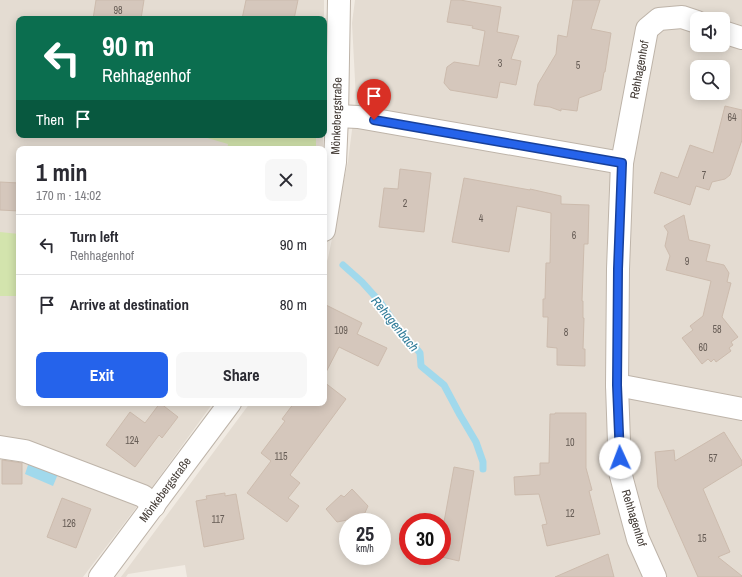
<!DOCTYPE html>
<meta charset="utf-8">
<style>
:root{--surface:#fff;--page:#f7f7f7;--text:#2b2b33;--muted:#7c7c81;--line:#e1e1e2;--accent:#2563eb}
body{margin:0;font-family:"Archivo Narrow",sans-serif;background:var(--page);color:var(--text);height:100vh;display:flex;flex-direction:column;font-size:15px;white-space:nowrap}
*{box-sizing:border-box;margin:0}
p{font-size:13px;color:var(--muted)}
.icon{flex:none;width:22px;height:22px;fill:none;stroke:currentColor;stroke-width:2;stroke-linecap:round;stroke-linejoin:round}
.map{position:relative;flex:1;overflow:hidden}
.drawer{position:absolute;left:16px;top:146px;width:311px;height:260px;display:flex;flex-direction:column;background:var(--surface);border-radius:8px;box-shadow:0 2px 10px #0003}
.drawer>*{flex:none}
.hud{position:absolute;left:16px;top:16px;width:311px;height:122px;border-radius:8px;box-shadow:0 2px 10px #0003;background:#0b6e4f;color:#fff;overflow:hidden}
.fabs{position:absolute;left:690px;top:12px;display:grid;gap:8px}
.fabs a{display:grid;place-items:center;width:40px;height:40px;border-radius:8px;background:var(--surface);box-shadow:0 2px 10px #0003;font-size:20px}
.speed{position:absolute;left:339px;top:513px;display:flex;gap:8px;font-size:20px;font-weight:700;text-align:center}
.speed>*{display:grid;place-content:center;width:52px;height:52px;border-radius:50%;background:var(--surface);box-shadow:0 2px 10px #0003;line-height:1}
.speed small{font-size:10px;font-weight:400}
.speed .limit{border:6px solid #d22;background:#fff;color:#111}
.pin{position:absolute;display:grid;place-items:center;width:34px;height:34px;color:#fff;margin:-41px -17px;border-radius:50% 50% 50% 0;rotate:-45deg;box-shadow:0 0 4px #0007}
.pin .icon{rotate:45deg}
.me{position:absolute;width:44px;margin:-22px;rotate:358deg;stroke-linejoin:round;filter:drop-shadow(0 0 3px #0008)}
.turn{display:flex;align-items:center;gap:14px;height:84px;padding:0 20px;font-size:18px}
.turn .icon{width:52px;height:52px;stroke-width:2.5}
.turn b{display:block;font-size:28px;line-height:34px}
.then{display:flex;align-items:center;height:38px;padding:0 20px;background:#0003;gap:8px;font-size:15px}
.round{display:grid;place-items:center;flex:none;width:42px;height:42px;border-radius:8px;background:var(--page)}
.head{display:flex;align-items:center;justify-content:space-between;height:68px;padding:0 20px}
h1{font-size:24px;font-weight:700;line-height:30px}
.button{display:flex;gap:8px;margin-top:auto;padding:8px 20px}
.button a{flex:1;height:46px;border-radius:8px;background:var(--accent);color:#fff;font-size:16px;font-weight:700;line-height:46px;text-align:center}
.button a+a{background:var(--page);color:var(--text)}
ul{padding:0;list-style:none}
li{display:flex;align-items:center;gap:12px;height:60px;padding:0 20px;border-top:1px solid var(--line)}
li div{flex:1}
li b{display:block;font-size:15px}
li em{font-style:normal}
.map>svg:first-child{display:block}
.residential{fill:#e4dcd2;fill-rule:evenodd}
.green{fill:#d3e4ad}
.water{fill:#a1d9ec}
.lines{fill:none;stroke-linecap:round;stroke-linejoin:round}
.stream{stroke:#a1d9ec;stroke-width:7}
.building{fill:#d5c7bc;stroke:#ccbbad}
.minor-casing{stroke:#beb4a9;stroke-width:24}
.minor{stroke:#fff;stroke-width:22}
.route-casing{stroke:#184099;stroke-width:10}
.route{stroke:#2563eb;stroke-width:7}
.labels{text-anchor:middle;dominant-baseline:central;stroke-width:3.5;stroke-linejoin:round;paint-order:stroke}
.number-label{font-size:10px;fill:#675d56}
.street-label{font-size:12px;fill:#423a34;stroke:#fff}
.water-label{font-size:13px;font-style:italic;fill:#307c99;stroke:#fff}
</style>
<div class="map">
<svg width="742" height="577" viewBox="0 0 742 577">
<rect width="100%" height="100%" fill="#f1ebe3"/>
<path class="residential" d="M0 0H324V19H19V135H323V149H19V403H213L152 487 83 577H0Z
M355 0H742V577H187L185 565 128 574 126 577H121L250 403H324V270L328 258 348 161 356 99 352 23ZM697 19H723V45H697ZM697 67H723V93H697ZM348 522H382V556H348ZM408 522H442V556H408Z"/>
<path class="green" d="M197 135H316V149H227L228 144Z
M0 232 19 234V296H0Z"/>
<path class="water" d="M29 462 58 474 53 486 25 474Z"/>
<g class="lines">
<path class="stream" d="M343 265 362 282 380 302 405 338 415 347 420 353 421 366 444 385 460 415 476 442 483 462V469"/>
</g>
<path class="building" d="M96 0H144L141 19H93Z
M246 0H298L294 19H242Z
M451 0H460L501 7 497 32 519 36 511 59 521 61 516 85 500 82 497 98 450 90 444 83 447 67 454 62 479 66 485 31 472 28 473 26 447 22Z
M573 0H600L591 29 611 33 605 72H604L601 90 579 98 577 111 561 109V111L550 107 534 105 538 84 556 54 558 35 567 37Z
M725 106 742 110V140L730 175 725 179 712 182 709 190 696 186 690 205 654 193 661 172 678 178 690 145 713 153Z
M400 169 431 173 424 232 379 227 384 188 398 189Z
M464 178 530 190V189L561 196V204L589 205 588 244H584L582 301H583V318H584L583 349H585V366L557 365V348L547 347 548 317H543V299H545L546 263H550L551 213 517 206 509 252 452 242Z
M0 182 19 183V211L0 210Z
M684 215 689 240 710 245 706 261 724 265 729 273 727 282 731 283 722 317 738 337 731 342 733 345 729 348 731 351 716 362 714 359 711 362 708 359 702 364 682 338 693 330 690 326 703 316 711 281 666 270 670 256 665 246 668 232 664 226Z
M324 304 362 323 357 334 387 348 378 366 339 347 324 376Z
M324 382 346 399 290 475 300 483 288 498 299 506 287 522 247 493 271 461 261 453 285 421 282 419 294 403H324Z
M160 403 178 417 162 438 159 435 135 467 106 445 130 412 145 423Z
M555 413H586V468L592 490 589 491 600 534 547 546 542 525 547 524 539 494 515 495 514 477 540 475V463H549L550 414H555Z
M724 432 742 461V465L703 489 730 552 718 557 742 576V577H698L658 487 655 452 674 450 675 461Z
M2 460 22 463V484H2Z
M454 467 474 471 459 561 442 557V533Z
M352 489 368 506 363 517 337 522 326 509 341 495 344 497Z
M225 493V496L236 494 244 539 204 547 196 501 207 499 206 496Z
M62 498 91 509 76 548 47 537Z
M608 554 614 577H555Z"/>
<g class="lines">
<defs>
<g id="minor">
<path d="M723 32 742 38"/>
<path d="M337 116 358 117 622 163"/>
<path id="s1" d="M324 230 335 162 337 116 339 0"/>
<path d="M617 385 742 409"/>
<path d="M0 447 25 451 143 496 154 506"/>
<path id="s2" d="M100 577 230 403"/>
<path id="s3" d="M655 577 638 539 620 472 617 385 618 269 622 163 647 29 659 19 682 17 697 22"/>
</g>
</defs>
<use href="#minor" class="minor-casing"/>
<use href="#minor" class="minor"/>
</g>
<g class="lines">
<defs>
<path id="route" d="M374 120 622 163 618 269 617 385 620 458"/>
</defs>
<use href="#route" class="route-casing"/>
<use href="#route" class="route"/>
</g>
<g class="labels">
<g class="number-label">
<text x="118" y="10">98</text>
<text x="500" y="63">3</text>
<text x="578" y="65">5</text>
<text x="732" y="117">64</text>
<text x="704" y="175">7</text>
<text x="405" y="203">2</text>
<text x="481" y="218">4</text>
<text x="574" y="235">6</text>
<text x="687" y="261">9</text>
<text x="717" y="329">58</text>
<text x="341" y="330">109</text>
<text x="566" y="332">8</text>
<text x="703" y="347">60</text>
<text x="132" y="440">124</text>
<text x="570" y="442">10</text>
<text x="281" y="456">115</text>
<text x="713" y="458">57</text>
<text x="570" y="513">12</text>
<text x="218" y="519">117</text>
<text x="69" y="523">126</text>
<text x="702" y="538">15</text>
</g>
<g class="street-label">
<text stroke="none"><textPath href="#s3" startOffset="515">Rehhagenhof</textPath></text>
<text stroke="none"><textPath href="#s1" startOffset="115">Mönkebergstraße</textPath></text>
<text stroke="none"><textPath href="#s2" startOffset="109">Mönkebergstraße</textPath></text>
<text transform="translate(634 518) rotate(73)">Rehhagenhof</text>
</g>
<g class="water-label">
<text transform="translate(395 324) rotate(51)">Rehagenbach</text>
</g>
</g>
</svg>
<div class="fabs">
<a><svg class="icon" aria-label="sound" viewBox="0 0 24 24"><path d="M4 9h4l5-4v14l-5-4H4zM17 9q2 3 0 6"/></svg></a>
<a><svg class="icon" aria-label="search" viewBox="0 0 24 24"><circle cx="10" cy="10" r="6"/><path d="M15 15l6 6"/></svg></a>
</div>
<div class="speed"><div>25<small>km/h</small></div><div class="limit">30</div></div>
<div class="pin" style="left:374px;top:120px;background:#d93025"><svg class="icon" aria-label="arrive" viewBox="0 0 24 24"><path d="M6 21V4h12l-3 4 3 4H6"/></svg></div>
<svg class="me" style="left:620px;top:458px" viewBox="-20 -20 40 40"><circle r="19" fill="#fff"/><path d="M0-13L10 11 0 6-10 11z" fill="#2563eb"/></svg>
<div class="hud">
<div class="turn"><svg class="icon" aria-label="left" viewBox="0 0 24 24"><path d="M17 20v-9H6M10 6l-5 5 5 5"/></svg><div><b>90 m</b>Rehhagenhof</div></div>
<div class="then">Then<svg class="icon" aria-label="arrive" viewBox="0 0 24 24"><path d="M6 21V4h12l-3 4 3 4H6"/></svg></div>
</div>
<section class="drawer">
<div class="head"><div><h1>1 min</h1><p>170 m · 14:02</p></div><a class="round"><svg class="icon" aria-label="close" viewBox="0 0 24 24"><path d="M6 6l12 12M18 6L6 18"/></svg></a></div>
<ul>
<li><svg class="icon" aria-label="left" viewBox="0 0 24 24"><path d="M17 20v-9H6M10 6l-5 5 5 5"/></svg><div><b>Turn left</b><p>Rehhagenhof</p></div><em>90 m</em></li>
<li><svg class="icon" aria-label="arrive" viewBox="0 0 24 24"><path d="M6 21V4h12l-3 4 3 4H6"/></svg><div><b>Arrive at destination</b></div><em>80 m</em></li>
</ul>
<div class="button"><a>Exit</a><a>Share</a></div>
</section>
</div>
